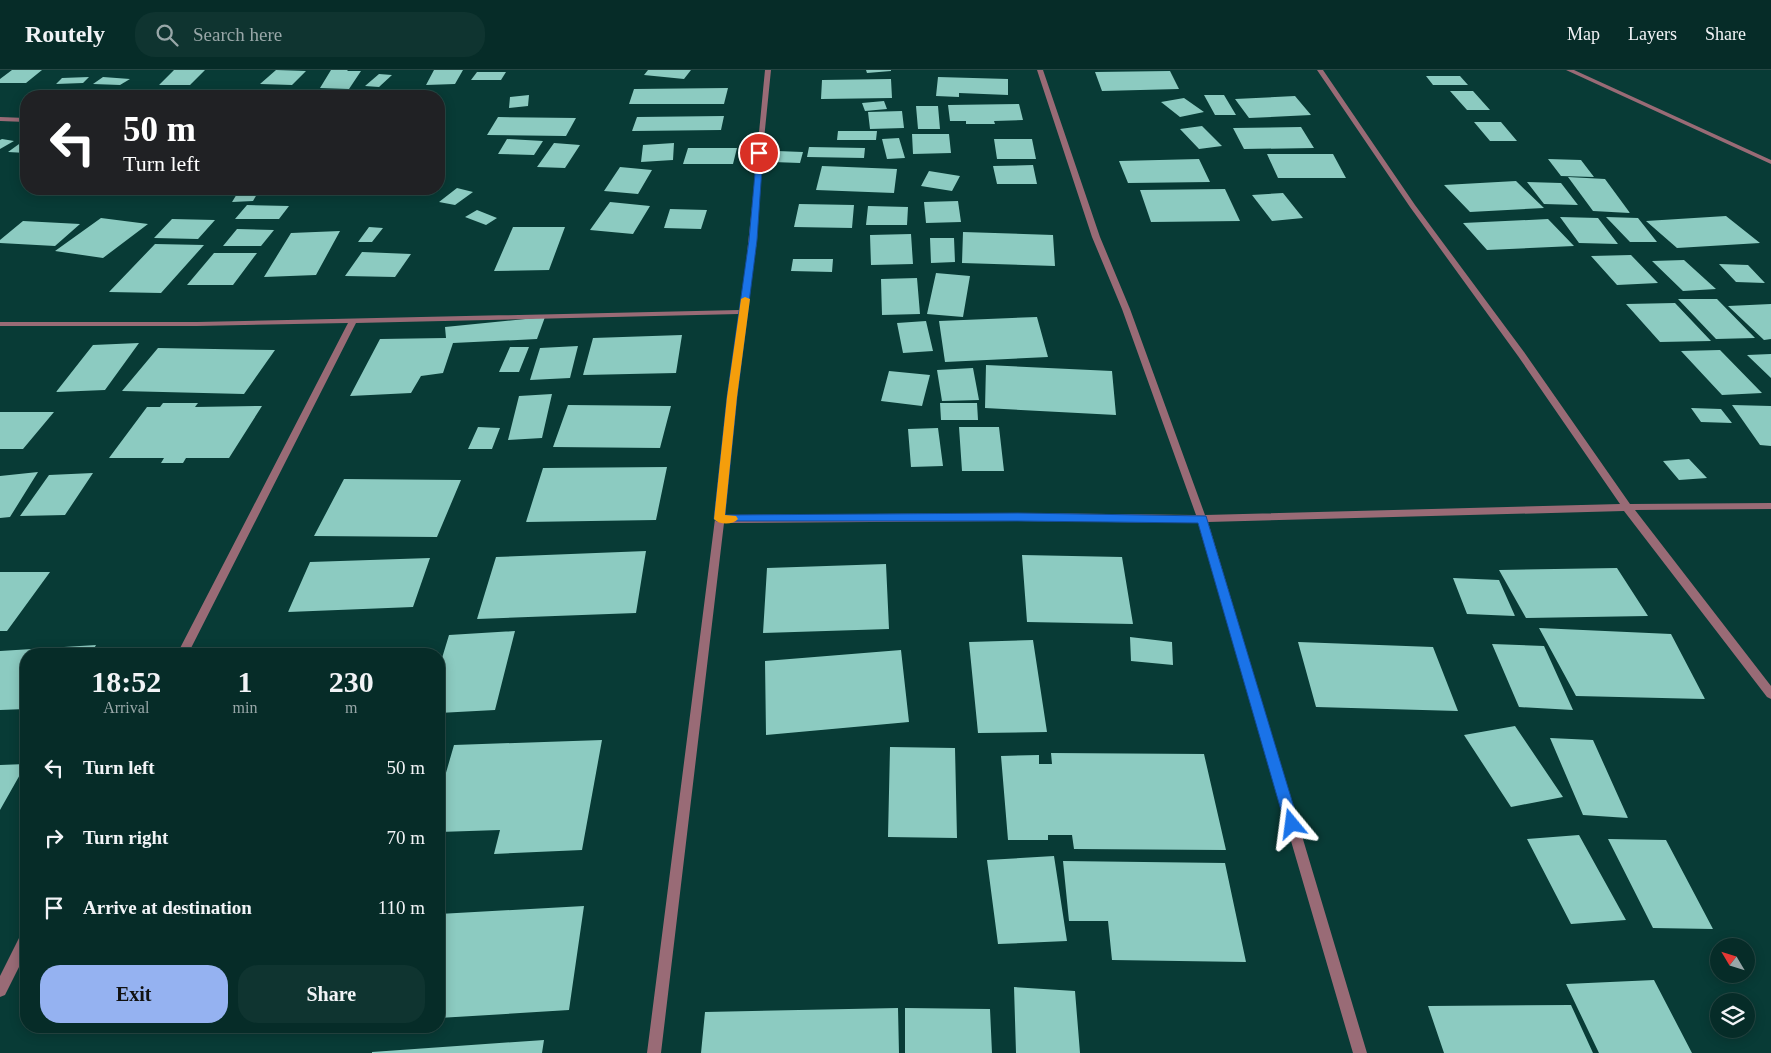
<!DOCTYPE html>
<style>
:root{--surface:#062c28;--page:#0f3430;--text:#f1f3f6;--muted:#98a7a8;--line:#274845;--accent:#95b2f1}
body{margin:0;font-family:Georgia,serif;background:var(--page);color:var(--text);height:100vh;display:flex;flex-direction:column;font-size:19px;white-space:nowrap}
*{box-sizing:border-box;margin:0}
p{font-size:16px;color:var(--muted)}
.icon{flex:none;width:28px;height:28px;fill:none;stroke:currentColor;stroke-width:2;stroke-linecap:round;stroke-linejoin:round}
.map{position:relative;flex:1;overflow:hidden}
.sheet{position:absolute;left:20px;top:578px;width:425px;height:385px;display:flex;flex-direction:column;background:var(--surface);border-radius:20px;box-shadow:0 2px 12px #0003,0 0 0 1px var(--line)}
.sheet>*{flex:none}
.hud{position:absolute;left:20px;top:20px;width:425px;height:105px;border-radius:20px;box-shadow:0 2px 12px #0003,0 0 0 1px var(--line);background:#202124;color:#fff;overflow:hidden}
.needle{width:32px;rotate:308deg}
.tools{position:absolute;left:1710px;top:868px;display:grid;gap:10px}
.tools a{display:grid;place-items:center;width:45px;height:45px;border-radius:50%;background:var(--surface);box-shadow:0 2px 12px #0003,0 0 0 1px var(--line);font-size:25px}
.pin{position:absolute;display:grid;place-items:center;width:42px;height:42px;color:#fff;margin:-21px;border:2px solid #fff;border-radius:50%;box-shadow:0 1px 5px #0007}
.me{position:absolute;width:55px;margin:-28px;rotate:344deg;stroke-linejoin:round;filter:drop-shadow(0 0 4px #0008)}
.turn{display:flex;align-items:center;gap:18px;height:105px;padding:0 20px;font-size:22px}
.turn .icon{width:65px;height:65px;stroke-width:2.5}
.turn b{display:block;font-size:35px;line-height:42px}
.eta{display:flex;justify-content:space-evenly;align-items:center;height:85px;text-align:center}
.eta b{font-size:30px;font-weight:800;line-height:35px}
.primary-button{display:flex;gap:10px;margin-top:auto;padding:10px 20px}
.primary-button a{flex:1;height:58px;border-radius:20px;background:var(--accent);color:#111;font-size:20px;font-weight:800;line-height:58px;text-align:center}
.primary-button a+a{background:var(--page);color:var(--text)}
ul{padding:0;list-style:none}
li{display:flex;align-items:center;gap:15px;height:70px;padding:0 20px}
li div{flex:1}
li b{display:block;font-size:19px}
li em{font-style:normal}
header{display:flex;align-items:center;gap:30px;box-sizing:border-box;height:70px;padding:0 25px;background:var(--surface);border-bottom:1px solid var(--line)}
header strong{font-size:24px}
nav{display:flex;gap:28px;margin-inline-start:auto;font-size:18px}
.search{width:350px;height:45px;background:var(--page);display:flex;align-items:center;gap:12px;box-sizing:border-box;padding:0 18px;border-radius:20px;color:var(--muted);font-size:19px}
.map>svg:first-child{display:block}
.building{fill:#8ccbc1}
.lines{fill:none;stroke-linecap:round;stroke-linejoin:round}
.minor{fill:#996b76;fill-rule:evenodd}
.route{fill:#1a73e8;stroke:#114b97}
.slow{fill:#f59e0b}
</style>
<header>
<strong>Routely</strong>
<div class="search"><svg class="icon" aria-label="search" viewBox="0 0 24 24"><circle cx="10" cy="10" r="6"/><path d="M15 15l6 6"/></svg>Search here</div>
<nav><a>Map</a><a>Layers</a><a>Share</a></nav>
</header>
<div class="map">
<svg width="1771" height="983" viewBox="0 0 1771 983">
<rect width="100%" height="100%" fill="#083b36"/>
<path class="building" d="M12 0H42L26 13H0V9Z
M174 0H205L190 15H159Z
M276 0 306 1 292 15 260 14Z
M331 0H348L347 1H361L349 19 320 18Z
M434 0H463L455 14 426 15Z
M648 0H691L684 9 644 5Z
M866 0H891V1L867 3Z
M1170 1 1179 19 1102 21 1095 2Z
M477 2H506L501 10H471Z
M379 4 392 5 379 17 365 16Z
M1426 6H1460L1468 15H1433Z
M89 7 83 13 56 14 62 8Z
M103 7 130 9 120 15 93 14Z
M938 7 1008 9V25L959 23V27L936 26Z
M891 9 892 28 821 29 822 10Z
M728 18 724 34H629L634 19Z
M315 21 342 23 338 26H307Z
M1450 21H1473L1490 40H1467Z
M385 22 383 26H355L357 23Z
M529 25 528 36 509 38 510 27Z
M1204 25H1224L1236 45H1215Z
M1295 26 1311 45 1249 48 1235 29Z
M1184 28 1204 42 1180 47 1161 32Z
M884 31 887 39 865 41 862 33Z
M1019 34 1023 50 994 51 995 54H966V51H950L948 35Z
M916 36H938L940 59H918Z
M902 41 904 58 870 59 868 42Z
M724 46 721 60 632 61 637 47Z
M498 47 576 48 566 66 487 65Z
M1474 52H1501L1517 71H1490Z
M1202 56 1222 76 1199 79 1180 59Z
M1301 57 1314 78 1244 79 1233 58Z
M838 61H877L876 70H837Z
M912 64H949L951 83 913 84Z
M899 68 905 88 887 89 882 69Z
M2 69 14 71 0 79V70Z
M26 69V83L8 82Z
M507 69 543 71 534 85 498 84Z
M994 69H1032L1036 89H997Z
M554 73 580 75 565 98 537 97Z
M674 73 673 90 641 92 643 75Z
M809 77 865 78 864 88 807 87Z
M688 78H737L733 94H683Z
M777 81 803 82 800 93 773 92Z
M1267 84H1333L1346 108H1278Z
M1199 89 1210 112 1128 113 1119 91Z
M1548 89 1581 90 1594 107 1561 106Z
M1033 95 1037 114H997L993 96Z
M822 96 897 99 894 123 816 120Z
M620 97 652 100 638 124 604 121Z
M929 101 960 106 952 121 921 116Z
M1568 107 1605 109 1630 143 1593 141Z
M1516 111 1544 138 1470 142 1444 115Z
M1527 112 1561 113 1578 135 1544 134Z
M457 118 473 122 455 135 439 132Z
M240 119H260L253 131 232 132Z
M347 119H369L366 124 343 125Z
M394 119H425L423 123 391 122Z
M1225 119 1240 151 1151 152 1140 120Z
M1283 123 1303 148 1272 151 1252 125Z
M958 131 961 152 926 153 924 132Z
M610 132 650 136 633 164 590 160Z
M799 134 854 135 852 158 794 157Z
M247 135 289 136 279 149H235Z
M868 136 908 137 907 155H866Z
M670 139 707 140 701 159 664 158Z
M477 140 497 148 486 155 465 147Z
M1726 146 1760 173 1677 178 1646 151Z
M1560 147 1598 148 1618 174 1579 173Z
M1606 147 1638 148 1657 172H1630Z
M101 148 148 154 103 188 55 181Z
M172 149 215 150 198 169 154 168Z
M1548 149 1574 176 1487 180 1463 153Z
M23 151 80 154 55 176 0 173V170Z
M369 157 383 158 372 172H358Z
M513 157H565L549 200 494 201Z
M237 159 274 160 261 176H223Z
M340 161 316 205 264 207 291 163Z
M963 162 1053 165 1055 196 962 193Z
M911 164 913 194 871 195 870 165Z
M930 168H954L955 192 931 193Z
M155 174 204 175 161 223 109 222Z
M362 182 411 184 395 207 345 206Z
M214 183H257L233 215H187Z
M1631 185 1658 213 1617 215 1591 186Z
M793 189H833L832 202 791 201Z
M1684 190 1716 219 1683 221 1652 191Z
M1719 194 1748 195 1765 213 1736 212Z
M936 203 970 206 963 247 927 244Z
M917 208 920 244 882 245 881 209Z
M1678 229H1717L1755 268 1716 269Z
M1675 233 1711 271 1660 272 1626 234Z
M1771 234V269L1764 270 1728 236Z
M545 247 537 269 453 273 443 303 421 306 411 323 350 326 380 269 446 268 445 257Z
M1037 247 1048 287 945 292 939 251Z
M926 251 933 281 903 283 897 253Z
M682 265 676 303 583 305 593 268Z
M139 273 105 320 56 322 93 275Z
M578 276 570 308 530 310 540 278Z
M510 277H529L519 302H499Z
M158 278 275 280 244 324 122 321Z
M1720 280 1762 323 1722 325 1681 281Z
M1771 284V308L1747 285Z
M986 295 1112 301 1116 345 985 338Z
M973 298 979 330 942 331 937 300Z
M889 301 930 305 922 336 881 331Z
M552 324 542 368 508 370 519 326Z
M163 333H198L195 337 262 336 229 388H186L183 393H161L164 388H109L147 337H160Z
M940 333H977L978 350H941Z
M568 335 671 336 660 378 553 377Z
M1732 335 1771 336V376L1760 375Z
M1691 338 1721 339 1732 353 1701 352Z
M0 342H54L23 379H0Z
M478 357 500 358 492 379H468Z
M959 357H999L1004 401H962Z
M938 358 943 396 911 397 908 359Z
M1689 389 1707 408 1679 410 1663 391Z
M667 397 656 450 526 452 543 398Z
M38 402 10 447 0 448V406Z
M93 403 65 445 20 446 49 405Z
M344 409 461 410 437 467 314 466Z
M646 481 636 543 477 549 496 487Z
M1022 485 1122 487 1133 554 1027 552Z
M430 488 413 537 288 542 310 492Z
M886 494 889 559 763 563 767 498Z
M1617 498 1648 546 1526 548 1499 500Z
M0 502H50L7 561H0Z
M1453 508 1499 510 1515 546 1467 544Z
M1539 558 1671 564 1705 629 1576 626Z
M515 561 495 640 439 643V598L449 565Z
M1130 567 1172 572 1173 595 1131 591Z
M1033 570 1047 662 978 663 969 572Z
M1298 572 1433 577 1458 641 1316 637Z
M1492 574 1544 576 1573 640 1519 637Z
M96 575 91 584H26V639L0 640V581Z
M901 580 909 652 766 665 765 591Z
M1515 656 1563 727 1511 737 1464 665Z
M1550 668 1593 670 1628 748 1583 745Z
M602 670 582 780 494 784 500 760 439 762V727L454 675Z
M890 677 955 678 957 768 888 767Z
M1051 683 1204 684 1226 780 1074 779 1072 765H1048V770H1008L1001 686 1039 685V694H1052Z
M26 694 0 740V695Z
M1579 765 1626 850 1571 854 1527 769Z
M1608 769 1666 770 1713 859 1653 858Z
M1054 786 1067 871 998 874 987 790Z
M1063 791 1225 793 1246 892 1112 890 1108 851H1069Z
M584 836 569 940 439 948V844Z
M1654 910 1692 983H1599L1566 914Z
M1014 917 1075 921 1080 983H1016Z
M1571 935 1593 983H1444L1428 936Z
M898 938 899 983H701L705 942Z
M905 938 990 939 992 983H905Z
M544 970 542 983H372V982Z"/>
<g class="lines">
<path class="minor" d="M765 0H771L761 99 757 170 736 327 725 445 1018 443 1196 445 1122 239 1092 167 1037 0H1043L1100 167 1130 239 1205 445 1620 434 1518 286 1410 137 1317 0H1323L1415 135 1524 282 1630 434 1771 433V439L1635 440 1771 616V629L1767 627 1624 441 1208 452 1367 983H1353L1198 453 1018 451 724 453 661 983H647L715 449 728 327 739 244 356 253 188 584H177L348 253 197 256H0V252H197L740 240C751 160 757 80 765 0Z
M1566 0H1574L1771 90V94Z
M0 47 26 48V52L0 51Z
M26 862V883L5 925 0 927V906L21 864Z"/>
</g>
<path class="route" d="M757 81 763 83 757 170 737 327 725 445 1018 443 1206 446 1299 754 1297 759 1292 761 1287 759 1285 754 1198 453 1018 451H716L714 449 727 327 749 170Z"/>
<path class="slow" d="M745 227 750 229 737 327 725 445 736 446 738 449C733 455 719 455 714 449L727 327 741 229Z"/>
</svg>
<div class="tools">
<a><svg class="needle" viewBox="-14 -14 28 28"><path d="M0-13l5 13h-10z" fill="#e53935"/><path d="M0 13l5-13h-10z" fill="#98a7a8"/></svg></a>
<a><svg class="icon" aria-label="layers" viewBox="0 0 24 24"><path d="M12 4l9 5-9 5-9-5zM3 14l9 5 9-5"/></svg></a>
</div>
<div class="pin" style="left:759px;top:83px;background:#d93025"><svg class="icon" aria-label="arrive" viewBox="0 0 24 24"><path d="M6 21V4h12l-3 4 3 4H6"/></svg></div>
<svg class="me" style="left:1292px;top:754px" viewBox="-20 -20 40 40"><path d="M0-17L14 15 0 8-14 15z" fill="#1a73e8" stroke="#fff" stroke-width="4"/></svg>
<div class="hud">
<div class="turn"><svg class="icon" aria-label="left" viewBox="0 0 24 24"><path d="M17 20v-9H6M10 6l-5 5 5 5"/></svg><div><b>50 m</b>Turn left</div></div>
</div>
<section class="sheet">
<div class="eta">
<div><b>18:52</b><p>Arrival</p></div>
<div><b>1</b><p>min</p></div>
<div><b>230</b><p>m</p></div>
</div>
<ul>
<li><svg class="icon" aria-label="left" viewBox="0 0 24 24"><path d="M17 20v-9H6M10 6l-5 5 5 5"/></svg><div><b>Turn left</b></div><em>50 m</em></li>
<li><svg class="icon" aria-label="right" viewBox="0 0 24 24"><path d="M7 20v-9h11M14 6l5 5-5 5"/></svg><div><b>Turn right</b></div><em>70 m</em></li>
<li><svg class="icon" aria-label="arrive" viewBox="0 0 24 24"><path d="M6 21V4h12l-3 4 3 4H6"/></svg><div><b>Arrive at destination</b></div><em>110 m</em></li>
</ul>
<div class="primary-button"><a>Exit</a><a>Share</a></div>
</section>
</div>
